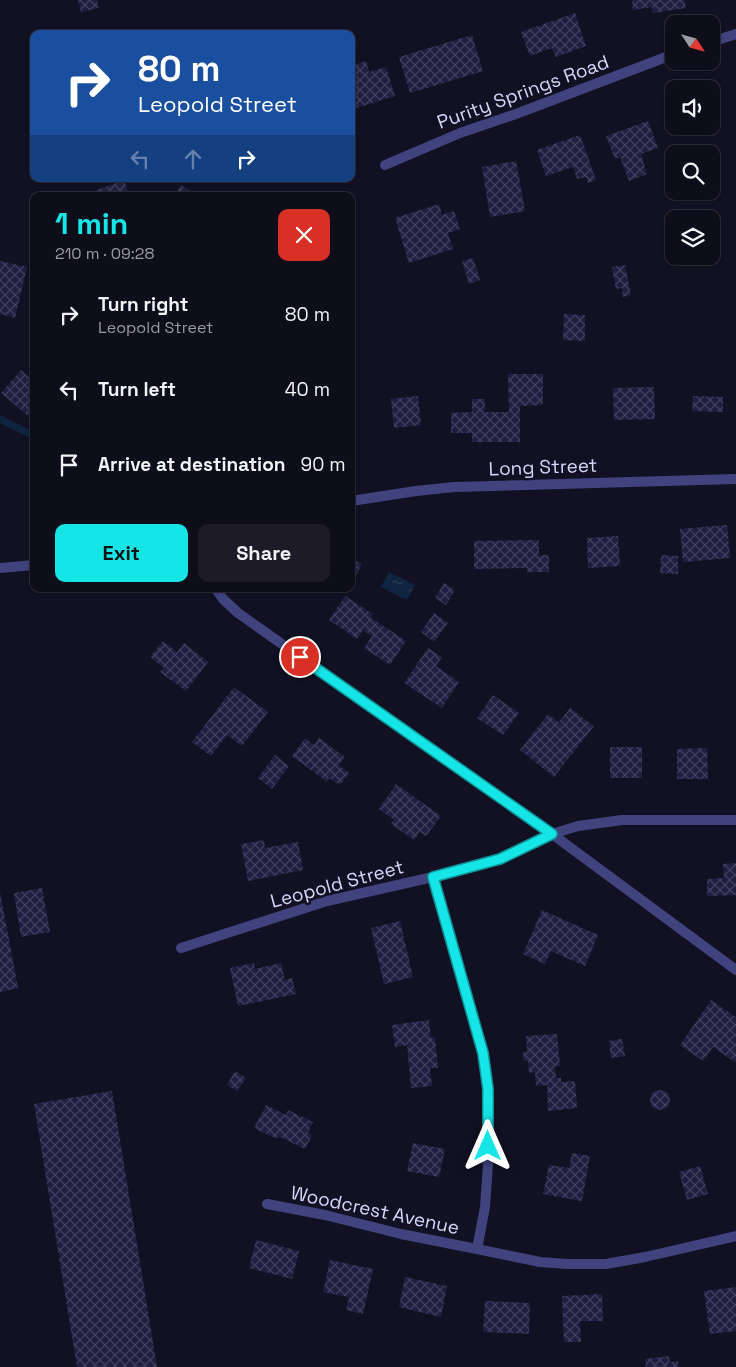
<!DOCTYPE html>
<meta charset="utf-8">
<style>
:root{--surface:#0e0d1a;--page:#1c1b27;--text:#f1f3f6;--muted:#9b9ca2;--line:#2e2d39;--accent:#16e5e8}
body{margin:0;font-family:"Space Grotesk",sans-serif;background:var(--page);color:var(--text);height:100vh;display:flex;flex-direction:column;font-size:19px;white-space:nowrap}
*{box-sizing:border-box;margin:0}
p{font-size:16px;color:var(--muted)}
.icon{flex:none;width:28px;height:28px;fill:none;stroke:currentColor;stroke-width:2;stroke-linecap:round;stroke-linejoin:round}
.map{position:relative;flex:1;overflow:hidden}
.sheet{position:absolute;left:30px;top:192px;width:325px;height:400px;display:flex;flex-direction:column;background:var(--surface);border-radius:10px;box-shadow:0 1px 4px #0004,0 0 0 1px var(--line)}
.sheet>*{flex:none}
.guide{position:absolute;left:30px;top:30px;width:325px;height:152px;border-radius:10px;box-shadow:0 1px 4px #0004,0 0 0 1px var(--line);background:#1a4fa0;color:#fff;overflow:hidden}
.needle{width:32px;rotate:126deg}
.controls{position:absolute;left:665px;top:15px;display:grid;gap:10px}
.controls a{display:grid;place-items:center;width:55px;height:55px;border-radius:10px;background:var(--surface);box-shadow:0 1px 4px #0004,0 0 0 1px var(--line);font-size:25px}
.pin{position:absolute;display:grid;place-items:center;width:42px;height:42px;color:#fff;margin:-21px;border:2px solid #fff;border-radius:50%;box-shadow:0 1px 5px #0007}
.me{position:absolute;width:55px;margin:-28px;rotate:0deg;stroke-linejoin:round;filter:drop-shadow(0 0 4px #0008)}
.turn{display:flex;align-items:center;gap:18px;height:105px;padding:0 25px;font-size:22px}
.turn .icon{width:65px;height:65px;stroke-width:2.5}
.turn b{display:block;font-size:35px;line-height:42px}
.lanes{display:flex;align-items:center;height:48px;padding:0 25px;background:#0003;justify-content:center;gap:25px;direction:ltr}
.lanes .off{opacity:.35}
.round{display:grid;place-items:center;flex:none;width:52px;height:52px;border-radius:10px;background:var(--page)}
.headline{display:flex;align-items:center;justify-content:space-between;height:85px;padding:0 25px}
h1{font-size:30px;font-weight:800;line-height:38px;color:var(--accent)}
.button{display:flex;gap:10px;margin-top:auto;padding:10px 25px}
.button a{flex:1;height:58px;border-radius:10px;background:var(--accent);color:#111;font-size:20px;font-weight:800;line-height:58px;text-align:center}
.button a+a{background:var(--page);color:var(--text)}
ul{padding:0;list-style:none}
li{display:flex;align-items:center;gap:15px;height:75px;padding:0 25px}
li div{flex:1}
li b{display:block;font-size:19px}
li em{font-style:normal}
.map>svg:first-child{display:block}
.water{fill:url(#water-ripples)}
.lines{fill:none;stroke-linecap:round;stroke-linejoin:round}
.stream{stroke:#0f243e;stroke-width:7}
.building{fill:url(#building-cross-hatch)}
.minor{stroke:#40437e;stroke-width:10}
.route-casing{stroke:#0e9597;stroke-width:12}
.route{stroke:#16e5e8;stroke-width:9}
.labels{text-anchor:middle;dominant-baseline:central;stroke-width:5;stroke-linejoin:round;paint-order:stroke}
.street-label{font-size:19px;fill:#d7d6fb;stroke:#121123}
</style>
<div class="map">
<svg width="736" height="1367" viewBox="0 0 736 1367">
<defs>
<pattern id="water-ripples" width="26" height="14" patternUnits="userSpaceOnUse" patternTransform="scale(1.25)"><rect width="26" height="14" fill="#0f243e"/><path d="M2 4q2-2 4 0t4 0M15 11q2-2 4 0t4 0" fill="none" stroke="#31435b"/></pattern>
<pattern id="building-cross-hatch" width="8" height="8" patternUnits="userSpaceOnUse" patternTransform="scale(1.25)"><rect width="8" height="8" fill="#221e42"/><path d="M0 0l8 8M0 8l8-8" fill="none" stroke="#413e5e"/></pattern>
</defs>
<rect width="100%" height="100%" fill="#121123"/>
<path class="water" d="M389 572 415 585 407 600 381 587Z"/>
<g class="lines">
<path class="stream" d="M0 419 34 436"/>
</g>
<path class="building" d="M78 0H97L99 8 81 12Z
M632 0H684L686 8 653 13 652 7 633 10Z
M575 13 586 46 556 57 552 48 530 56 521 32Z
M472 35 483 71 410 93 399 57Z
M366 61 369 72 386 67 395 96 353 109 351 104V66Z
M648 121 658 148 641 154 647 174 629 181 620 157 615 159 606 136Z
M580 135 596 180 588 183 586 177 577 179 573 167 546 176 537 150Z
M516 161 525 211 490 217 482 167Z
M124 180 129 196H81Z
M181 185 198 196H174Z
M439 204 442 215 454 211 460 229 448 233 453 249 409 263 395 218Z
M473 258 480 280 469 284 462 261Z
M0 261 27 267 15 318 0 314Z
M625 265 631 295 623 297 622 288 616 289 612 267Z
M564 314 585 315V341L563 340Z
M21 370 34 382V421L1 393Z
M508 374H543V405L520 406V442H472V433H451V413L472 412V399H485V412H509Z
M654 387 655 419 614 420 613 388Z
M418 396 421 425 394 428 391 399Z
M693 396 723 397V412L692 411Z
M727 525 730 558 683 562 680 529Z
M618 536 620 566 588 568 587 538Z
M539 540V555H549V572H527V568L474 569V541Z
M661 555 678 556V574L660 573Z
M352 559 362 564 353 581 351 580Z
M444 583 455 590 446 605 435 598Z
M345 596 373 614 371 618 406 641 390 665 364 648 372 636 363 630 357 639 329 620Z
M434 613 448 623 434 642 421 632Z
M163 641 177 652 184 643 208 662 186 691 160 672 164 668 150 657Z
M428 648 442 657 436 666 459 682 442 708 404 683Z
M234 687 268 712 242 746 227 735 211 756 192 742Z
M493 695 519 713 503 735 477 718Z
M570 708 594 726 554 777 520 750 548 714 559 722Z
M305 738 314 745 319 738 345 757 339 765 349 773 340 785 329 778 327 782 292 756Z
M610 747H642V778H610Z
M707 748 708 779H677V749Z
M275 755 289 766 272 789 258 778Z
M396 784 441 816 426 836 420 832 414 840 391 824 394 820 379 809Z
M264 840 265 848 298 842 303 870 248 881 241 844Z
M736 863V895L707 896V879L724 878 723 864Z
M42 888 50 932 21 937 14 893Z
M0 892 18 988 0 992Z
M542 910 598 935 585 966 551 951 545 964 523 954Z
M400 921 413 977 384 984 371 928Z
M254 963 255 969 281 963 285 980 292 978 296 994 238 1006 230 968Z
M711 1000 736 1017V1063L713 1047 703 1061 680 1045Z
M429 1020 431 1038H435L438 1068H430L432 1086 411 1088 407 1045 395 1047 392 1025Z
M557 1034 560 1066H555L556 1078H561V1082L575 1081 577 1108 548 1111 547 1085 536 1086 535 1072 529 1073 528 1061H524L523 1052 527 1051 526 1036Z
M622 1039 625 1056 611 1058 609 1041Z
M235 1071 246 1078 237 1091 227 1085Z
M650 1100a10 10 0 1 1 20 0a10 10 0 1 1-20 0Z
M112 1091 157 1367H77L34 1104Z
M266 1105 286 1115 288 1110 313 1122 308 1133 312 1135 305 1149 278 1136 277 1139 254 1128Z
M413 1143 445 1149 439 1177 407 1171Z
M572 1153 590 1156 582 1201 543 1194 549 1165 569 1168Z
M700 1166 708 1194 687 1200 679 1172Z
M256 1240 299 1251 292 1279 249 1268Z
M330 1260 373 1269 363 1314 346 1310 349 1297 323 1292Z
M405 1277 447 1286 441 1317 399 1307Z
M736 1287V1331L710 1334 704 1291Z
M602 1294 603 1321H580L581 1342H564L562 1296Z
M485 1301 530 1303 529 1334 483 1332Z
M669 1356 670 1362 678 1361 679 1367H646L645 1359Z"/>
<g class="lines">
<path class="minor" d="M711 42 736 34
M385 165 460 133 516 114 674 54
M351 501 416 491 454 487 736 479
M0 568 34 565
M216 589 223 599 238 613 552 834 736 970
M433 877 483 1053 488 1089V1164L485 1207 477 1249 540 1262 567 1264H606L645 1257 736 1236
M181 948 327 901 433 877 499 859 552 834 578 826 622 820H736
M267 1204 325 1215 401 1234 477 1249"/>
</g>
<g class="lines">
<defs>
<path id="route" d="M300 657 552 834 500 859 433 877 483 1053 488 1089V1146"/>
</defs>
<use href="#route" class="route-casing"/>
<use href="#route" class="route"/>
</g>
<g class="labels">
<g class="street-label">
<text transform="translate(523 92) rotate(-20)">Purity Springs Road</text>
<text transform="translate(543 467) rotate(-2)">Long Street</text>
<text transform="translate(337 884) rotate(-15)">Leopold Street</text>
<text transform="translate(375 1210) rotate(12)">Woodcrest Avenue</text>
</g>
</g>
</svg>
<div class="controls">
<a><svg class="needle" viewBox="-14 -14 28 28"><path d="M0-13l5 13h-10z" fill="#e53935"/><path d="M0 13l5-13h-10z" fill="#9b9ca2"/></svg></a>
<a><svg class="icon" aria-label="sound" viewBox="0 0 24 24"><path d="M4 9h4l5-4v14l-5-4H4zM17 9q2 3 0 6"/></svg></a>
<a><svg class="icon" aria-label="search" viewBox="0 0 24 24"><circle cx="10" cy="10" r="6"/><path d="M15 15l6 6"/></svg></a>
<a><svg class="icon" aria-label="layers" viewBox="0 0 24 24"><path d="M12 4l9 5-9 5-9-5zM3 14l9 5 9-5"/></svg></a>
</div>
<div class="pin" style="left:300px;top:657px;background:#d93025"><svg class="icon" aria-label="arrive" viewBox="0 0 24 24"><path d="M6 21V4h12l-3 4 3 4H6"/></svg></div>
<svg class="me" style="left:488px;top:1146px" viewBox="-20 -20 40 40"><path d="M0-17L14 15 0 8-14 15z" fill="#16e5e8" stroke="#fff" stroke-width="4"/></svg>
<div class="guide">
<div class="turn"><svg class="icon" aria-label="right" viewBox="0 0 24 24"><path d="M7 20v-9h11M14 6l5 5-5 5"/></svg><div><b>80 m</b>Leopold Street</div></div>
<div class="lanes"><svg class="icon off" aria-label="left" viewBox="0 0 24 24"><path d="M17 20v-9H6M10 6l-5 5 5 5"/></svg><svg class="icon off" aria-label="ahead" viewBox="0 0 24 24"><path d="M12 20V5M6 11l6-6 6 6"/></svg><svg class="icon" aria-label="right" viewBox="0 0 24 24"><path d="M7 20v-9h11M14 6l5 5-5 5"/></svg></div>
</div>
<section class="sheet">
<div class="headline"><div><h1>1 min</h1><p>210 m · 09:28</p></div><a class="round" style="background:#d93025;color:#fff"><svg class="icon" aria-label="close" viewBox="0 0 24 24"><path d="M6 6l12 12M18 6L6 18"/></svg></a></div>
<ul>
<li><svg class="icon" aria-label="right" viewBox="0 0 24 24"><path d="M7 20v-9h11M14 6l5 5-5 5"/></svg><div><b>Turn right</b><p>Leopold Street</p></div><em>80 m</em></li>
<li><svg class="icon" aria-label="left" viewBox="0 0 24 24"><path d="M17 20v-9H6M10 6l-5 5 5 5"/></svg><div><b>Turn left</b></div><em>40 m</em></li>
<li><svg class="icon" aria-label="arrive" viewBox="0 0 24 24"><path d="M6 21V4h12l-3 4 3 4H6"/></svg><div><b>Arrive at destination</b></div><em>90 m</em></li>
</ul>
<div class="button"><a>Exit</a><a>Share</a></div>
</section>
</div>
